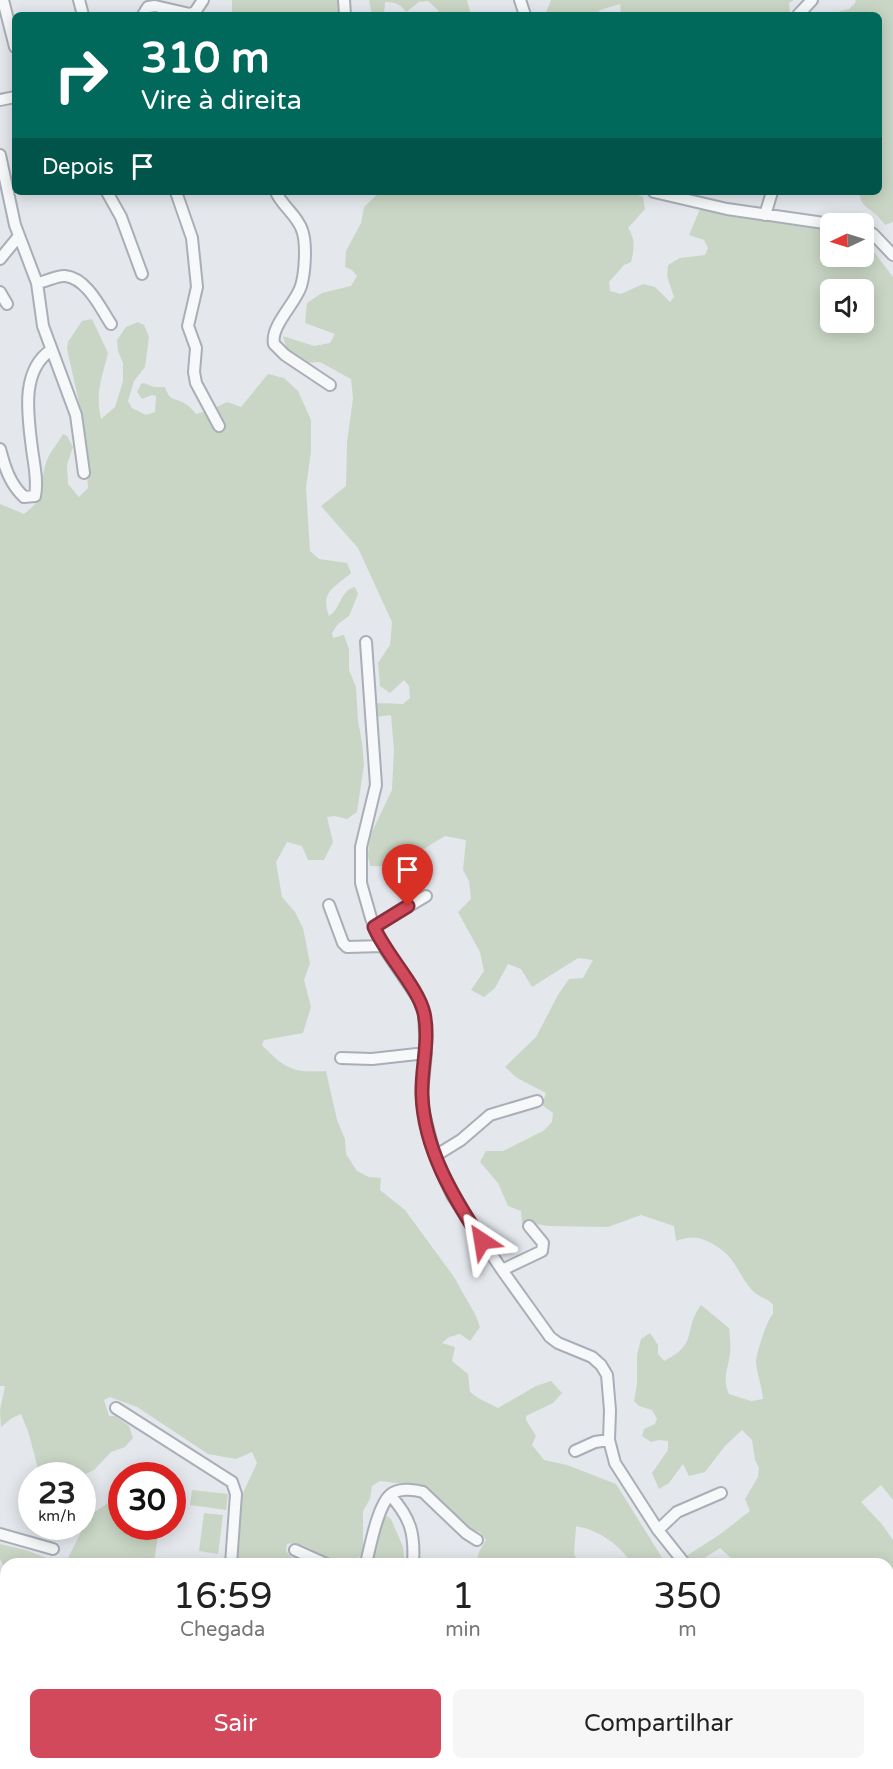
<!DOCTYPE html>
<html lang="pt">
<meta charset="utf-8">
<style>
:root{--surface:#fff;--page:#f6f6f6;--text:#222;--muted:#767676;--accent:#d1495b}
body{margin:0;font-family:"Varela Round",sans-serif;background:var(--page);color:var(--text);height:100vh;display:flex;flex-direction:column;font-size:22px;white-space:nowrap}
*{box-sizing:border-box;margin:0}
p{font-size:20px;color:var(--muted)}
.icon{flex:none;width:33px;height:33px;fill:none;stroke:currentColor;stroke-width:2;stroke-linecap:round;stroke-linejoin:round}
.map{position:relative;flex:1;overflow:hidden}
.panel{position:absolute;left:0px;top:1558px;width:894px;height:212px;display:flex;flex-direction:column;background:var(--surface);border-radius:18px 18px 0 0;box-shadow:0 3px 15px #0003}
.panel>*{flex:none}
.banner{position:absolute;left:12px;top:12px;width:870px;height:183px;border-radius:9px;box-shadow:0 3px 15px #0003;background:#00695c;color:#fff;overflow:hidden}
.needle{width:39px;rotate:266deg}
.controls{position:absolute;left:820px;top:213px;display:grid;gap:12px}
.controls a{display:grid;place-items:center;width:54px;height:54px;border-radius:9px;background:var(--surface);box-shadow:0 3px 15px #0003;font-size:30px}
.speed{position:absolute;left:18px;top:1462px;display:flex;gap:12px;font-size:30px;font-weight:700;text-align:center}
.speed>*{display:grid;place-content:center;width:78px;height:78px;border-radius:50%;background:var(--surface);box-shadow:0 3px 15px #0003;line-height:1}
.speed small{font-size:15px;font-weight:400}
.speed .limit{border:9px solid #d22;background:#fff;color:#111}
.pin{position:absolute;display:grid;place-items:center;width:51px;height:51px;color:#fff;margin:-62px -26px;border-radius:50% 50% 50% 0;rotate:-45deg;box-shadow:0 0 6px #0007}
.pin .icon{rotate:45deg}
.me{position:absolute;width:66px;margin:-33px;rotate:327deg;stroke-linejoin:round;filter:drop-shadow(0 0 4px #0008)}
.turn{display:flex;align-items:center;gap:21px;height:126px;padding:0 30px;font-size:27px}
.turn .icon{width:78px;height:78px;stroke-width:2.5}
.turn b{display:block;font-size:42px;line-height:51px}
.then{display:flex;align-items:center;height:57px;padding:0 30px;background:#0003;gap:12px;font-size:22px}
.eta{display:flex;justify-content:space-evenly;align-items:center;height:102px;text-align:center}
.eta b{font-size:36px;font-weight:600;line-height:42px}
.action{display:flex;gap:12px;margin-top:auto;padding:12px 30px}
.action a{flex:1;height:69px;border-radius:9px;background:var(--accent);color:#fff;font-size:24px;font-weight:600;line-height:69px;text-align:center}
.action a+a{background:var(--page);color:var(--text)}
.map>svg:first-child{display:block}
.green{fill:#c9d6c5;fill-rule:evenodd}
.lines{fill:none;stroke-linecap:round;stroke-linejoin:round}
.minor-casing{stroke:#a9aeb7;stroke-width:14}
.minor{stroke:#f7f8fa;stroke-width:10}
.route-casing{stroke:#882f3b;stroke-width:15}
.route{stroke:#d1495b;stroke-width:10}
</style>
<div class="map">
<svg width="893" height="1769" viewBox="0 0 893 1769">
<rect width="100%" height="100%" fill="#e4e7ec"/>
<path class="green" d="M232 0H339L342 15H232Z
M369 0H467L471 15H435L439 11 428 1 419 2 406 12C401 4 394 2 385 2L384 15H372Z
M551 0H794L789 3 790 15H621L620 4 600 10 595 15H545Z
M855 0H893V222L885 225C882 221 878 216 874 213 866 206 859 204 860 192H879V15H838L840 11 849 9 856 2Z
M380 192H630L643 197 645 209 628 228C636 239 634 250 631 262L624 265 609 282 610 291 621 294 643 284 655 287 670 302 674 297 667 276 668 265 680 258 705 255 708 248 704 240 689 235 700 209 831 227V256H864V239L893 277V1500L881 1485 861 1502 881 1523 893 1540V1627L888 1630V1564H727L731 1558 720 1548 695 1564 689 1562 685 1557 719 1535 750 1511 745 1499 758 1477 759 1468 755 1460 752 1440 742 1430 725 1446 705 1472 689 1476 683 1464 669 1483 659 1489 652 1473 668 1450V1441L659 1440 651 1442 642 1436 644 1429 655 1424 657 1419 652 1410 639 1406 634 1401 637 1384V1355L641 1339 650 1333 658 1345V1354L664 1361C700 1343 682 1331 701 1305L729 1328C730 1337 731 1345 730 1354 728 1368 722 1380 729 1394L751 1401 763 1399C762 1387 757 1374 756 1362 756 1354 767 1319 773 1314V1305C768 1298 760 1298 754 1292 736 1274 738 1257 711 1243 698 1236 690 1236 676 1241L674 1226 641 1215 608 1227 549 1226 522 1222 521 1211 508 1206 498 1183 480 1162 486 1151H503L543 1131 552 1122 553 1113 542 1105 546 1093 517 1078 505 1067 536 1037 558 995 569 979 583 978 593 960 578 958 532 987 521 969 508 964 495 988 484 997 471 990 484 971 480 952 458 912 471 899 469 881 463 870 466 840 445 836C419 851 402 868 370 866L368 855 370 836 392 790 394 750 391 715 369 718 368 706 376 703 403 704 410 698 409 686 404 680 390 693 380 686 378 663 390 645 392 622 358 548 321 506 346 486 347 442 353 398 351 379 320 362 302 363 287 351 283 336 314 346 330 343 335 334 305 323 307 303 322 293 351 286 357 276 352 270 345 267 346 251 361 223 364 207ZM831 290H864V322H831Z
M92 319 108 353C102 379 95 391 101 419L115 407 123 381V363L118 351 117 340 126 327 138 322 144 325 149 337 145 367 134 381 128 401 132 408 146 415 155 412 156 396 152 395 142 399 137 392 141 384 144 383 154 387H165C170 402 173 397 184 403 188 405 193 410 196 414L213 409 227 402 241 407 268 374 284 378 298 391 311 420V451L306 488 310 551 319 559 347 563 351 573C334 588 320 592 329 616 341 609 340 590 355 587L358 594 349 616 338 624 332 633 333 638 344 635 349 649V670L356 687 358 721 362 743 364 765 357 812 347 819 335 816 327 817 333 842 324 860H308L302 846 287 842 276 862 282 897 295 912 303 928 310 963 304 980 311 1007 303 1033 264 1040 262 1045C285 1069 293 1073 326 1071L337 1120 345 1139 346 1154 357 1171 369 1177 381 1178 380 1190 405 1210 454 1277 476 1316 480 1327 470 1341 460 1334 449 1337 442 1343 455 1347 452 1361 468 1374 470 1392 478 1398 498 1408 536 1386 551 1381 562 1393 553 1403 526 1416V1420L536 1436 532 1445 544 1460 567 1465 616 1484 666 1564H632C620 1545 599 1530 576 1526L574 1554 579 1564H476L479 1552 486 1540 480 1532 462 1526 419 1486 380 1481 372 1486 370 1499 363 1511V1553L356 1560C348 1558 340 1560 332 1559 315 1555 306 1541 287 1544L286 1551 291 1557 306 1559 315 1564H233L243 1493 257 1463 252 1452 236 1459 208 1454 137 1407 110 1397 104 1400 109 1416H115L129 1426 133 1438 125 1447 111 1452 94 1470 81 1476H40L28 1431 21 1414 12 1418 1 1427 0 1410 5 1386H0V504L24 514C49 495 38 487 46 463 49 453 58 443 63 434L67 436 73 447 67 465 68 484 79 497 88 488 83 420 67 349 68 342 82 321Z
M121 1489 122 1527H159L154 1564H6V1570L0 1559V1544L26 1550 57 1562H66L89 1516 114 1499Z
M192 1490 228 1494 226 1510 190 1505Z
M204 1513 223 1515 218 1554 199 1551Z
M387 1516 391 1519 403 1547 405 1564H371L381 1518Z
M214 1764H354L353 1769H219Z"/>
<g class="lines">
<defs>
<path id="minor" d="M3 0 15 47
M79 0 83 15
M344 0 345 15
M520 0 525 15
M143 15 148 7 155 6 190 14 195 12 203 0
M798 15 812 0
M0 100 15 97
M0 155 15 225 37 283 43 326 76 415 84 473
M107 192 121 217 142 274
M176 192 192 238 197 287 188 326 196 348 194 372 196 383 219 426
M276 192C282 206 297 215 302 230 307 243 305 273 301 286 296 303 270 326 274 344L285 355 330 385
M654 192 727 209 831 224
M765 215 772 192
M864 230 873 234 893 255
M0 259 19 236
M37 283C45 282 58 275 65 276 87 278 101 309 111 324
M0 292 7 304
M0 449C5 468 10 484 24 497L35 496C38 481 34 464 32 449 28 416 20 371 51 350
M366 642 376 785 361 847V883L371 918 380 942 418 998 424 1013 426 1053 422 1093 423 1109 435 1156 452 1195 502 1270 550 1337 558 1343 592 1357 601 1365 607 1375 610 1410 609 1440 615 1463 658 1530 685 1564
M329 905 343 943 347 947 383 946
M374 927 426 896
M341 1058 372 1059 426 1053
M435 1156 461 1140 490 1115 537 1101
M502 1270 542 1251 543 1243 529 1226
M116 1408 232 1482 236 1494 231 1564
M575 1451 595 1442 609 1440
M390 1495C411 1518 415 1534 413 1564
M658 1530 677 1512 721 1493
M0 1534 53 1549
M295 1550 326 1564
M364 1564 367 1559C371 1543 378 1506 390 1495 398 1488 413 1489 423 1492L466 1533 477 1540
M888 1669 893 1666
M888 1736 893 1732
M214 1764 215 1769
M450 1764 457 1769
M808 1764 809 1769
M843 1769 850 1764"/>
</defs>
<use href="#minor" class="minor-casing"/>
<use href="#minor" class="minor"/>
</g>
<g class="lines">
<defs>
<path id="route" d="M408 906 374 927C386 955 418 987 424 1013 430 1040 421 1068 422 1095 424 1149 453 1197 482 1241"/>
</defs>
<use href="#route" class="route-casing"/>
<use href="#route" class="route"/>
</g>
</svg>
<div class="controls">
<a><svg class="needle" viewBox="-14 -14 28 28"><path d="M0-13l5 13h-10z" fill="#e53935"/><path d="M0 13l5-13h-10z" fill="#767676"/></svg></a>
<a><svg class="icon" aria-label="sound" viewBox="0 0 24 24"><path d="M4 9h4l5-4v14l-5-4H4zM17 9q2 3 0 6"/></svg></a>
</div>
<div class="speed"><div>23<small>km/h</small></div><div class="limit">30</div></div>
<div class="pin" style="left:408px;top:906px;background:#d93025"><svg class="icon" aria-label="arrive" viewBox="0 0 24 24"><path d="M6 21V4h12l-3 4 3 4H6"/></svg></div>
<svg class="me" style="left:482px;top:1241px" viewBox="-20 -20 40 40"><path d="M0-17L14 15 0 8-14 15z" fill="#d1495b" stroke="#fff" stroke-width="4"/></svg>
<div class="banner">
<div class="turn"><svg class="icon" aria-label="right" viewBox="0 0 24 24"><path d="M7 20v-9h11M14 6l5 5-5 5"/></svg><div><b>310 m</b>Vire à direita</div></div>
<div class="then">Depois<svg class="icon" aria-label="arrive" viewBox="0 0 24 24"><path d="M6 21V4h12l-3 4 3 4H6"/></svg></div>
</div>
<section class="panel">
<div class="eta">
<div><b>16:59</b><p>Chegada</p></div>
<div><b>1</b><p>min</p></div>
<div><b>350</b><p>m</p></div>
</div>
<div class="action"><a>Sair</a><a>Compartilhar</a></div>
</section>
</div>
